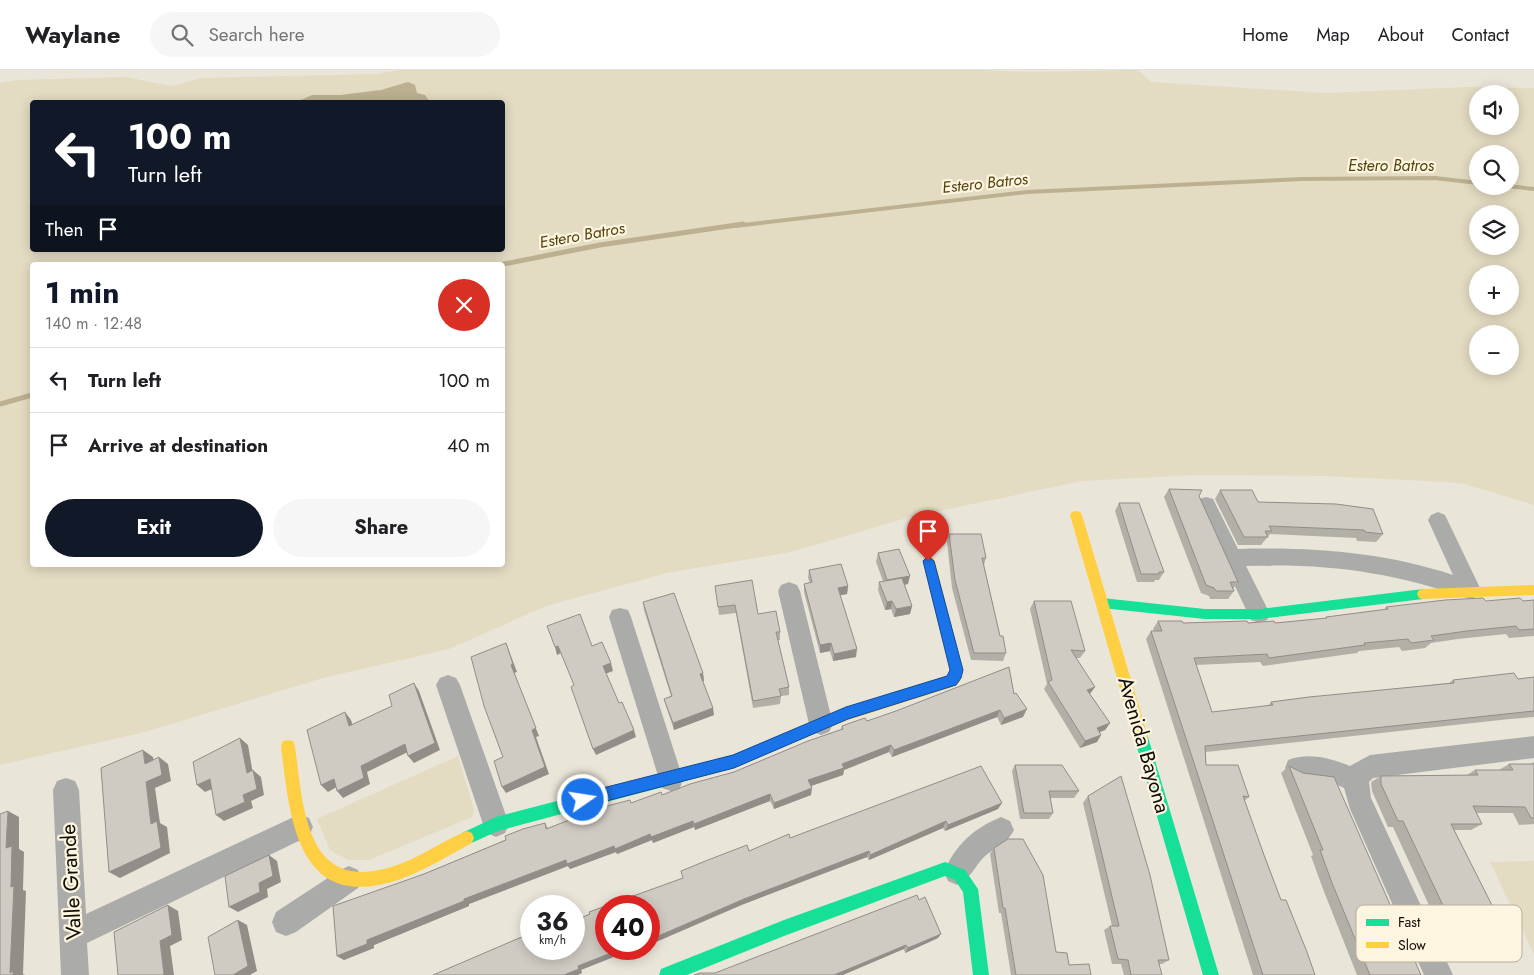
<!DOCTYPE html>
<meta charset="utf-8">
<style>
:root{--surface:#fff;--page:#f6f6f6;--text:#202124;--muted:#757577;--line:#e0e0e0;--accent:#111827}
body{margin:0;font-family:Jost,sans-serif;background:var(--page);color:var(--text);height:100vh;display:flex;flex-direction:column;font-size:19px;white-space:nowrap}
*{box-sizing:border-box;margin:0}
p{font-size:16px;color:var(--muted)}
.icon{flex:none;width:28px;height:28px;fill:none;stroke:currentColor;stroke-width:2;stroke-linecap:round;stroke-linejoin:round}
.map{position:relative;flex:1;overflow:hidden}
.drawer{position:absolute;left:30px;top:192px;width:475px;height:305px;display:flex;flex-direction:column;background:var(--surface);border-radius:5px;box-shadow:0 2px 12px #0003}
.drawer>*{flex:none}
.guide{position:absolute;left:30px;top:30px;width:475px;height:152px;border-radius:5px;box-shadow:0 2px 12px #0003;background:#111827;color:#fff;overflow:hidden}
.controls{position:absolute;left:1469px;top:15px;display:grid;gap:10px}
.controls a{display:grid;place-items:center;width:50px;height:50px;border-radius:50%;background:var(--surface);box-shadow:0 2px 12px #0003;font-size:25px}
.speed{position:absolute;left:520px;top:825px;display:flex;gap:10px;font-size:25px;font-weight:700;text-align:center}
.speed>*{display:grid;place-content:center;width:65px;height:65px;border-radius:50%;background:var(--surface);box-shadow:0 2px 12px #0003;line-height:1}
.speed small{font-size:12px;font-weight:400}
.speed .limit{border:8px solid #d22;background:#fff;color:#111}
.pin{position:absolute;display:grid;place-items:center;width:42px;height:42px;color:#fff;margin:-51px -21px;border-radius:50% 50% 50% 0;rotate:-45deg;box-shadow:0 0 5px #0007}
.pin .icon{rotate:45deg}
.me{position:absolute;width:55px;margin:-28px;rotate:77deg;stroke-linejoin:round;filter:drop-shadow(0 0 4px #0008)}
.turn{display:flex;align-items:center;gap:18px;height:105px;padding:0 15px;font-size:22px}
.turn .icon{width:65px;height:65px;stroke-width:2.5}
.turn b{display:block;font-size:35px;line-height:42px}
.then{display:flex;align-items:center;height:48px;padding:0 15px;background:#0003;gap:10px;font-size:19px}
.round{display:grid;place-items:center;flex:none;width:52px;height:52px;border-radius:26px;background:var(--page)}
.headline{display:flex;align-items:center;justify-content:space-between;height:85px;padding:0 15px}
h1{font-size:30px;font-weight:700;line-height:38px;color:var(--accent)}
.primary-button{display:flex;gap:10px;margin-top:auto;padding:10px 15px}
.primary-button a{flex:1;height:58px;border-radius:30px;background:var(--accent);color:#fff;font-size:20px;font-weight:700;line-height:58px;text-align:center}
.primary-button a+a{background:var(--page);color:var(--text)}
ul{padding:0;list-style:none}
li{display:flex;align-items:center;gap:15px;height:65px;padding:0 15px;border-top:1px solid var(--line)}
li div{flex:1}
li b{display:block;font-size:19px}
li em{font-style:normal}
header{display:flex;align-items:center;gap:30px;box-sizing:border-box;height:70px;padding:0 25px;background:var(--surface);border-bottom:1px solid var(--line)}
header strong{font-size:24px}
nav{display:flex;gap:28px;margin-inline-start:auto;font-size:18px}
.search{width:350px;height:45px;background:var(--page);display:flex;align-items:center;gap:12px;box-sizing:border-box;padding:0 18px;border-radius:28px;color:var(--muted);font-size:19px}
.map>svg:first-child{display:block}
.green{fill:#e3dbc2;fill-rule:evenodd}
.water{fill:#bcb091}
.lines{fill:none;stroke-linecap:round;stroke-linejoin:round}
.stream-far1{stroke:#bcb091;stroke-width:4}
.stream{stroke:#bcb091;stroke-width:5}
.street{fill:#abaca9;fill-rule:evenodd}
.fast{fill:#16e098;fill-rule:evenodd}
.slow{fill:#ffcf43;fill-rule:evenodd}
.wall{fill:#b2afa7}
.shaded-wall{fill:#918e88}
.building{fill:#cfcbc2;stroke:#918e88}
.route{fill:#1a73e8;stroke:#114b97}
.labels{text-anchor:middle;dominant-baseline:central;stroke-width:4.5;stroke-linejoin:round;paint-order:stroke}
.far-water-label{font-size:16px;font-style:italic;fill:#52420e;stroke:#fdf5e0}
.near-street-label{font-size:21px;fill:#0f0c06;stroke:#fdf5e0}
.key{fill:#fdf5e0;stroke:#b6af9f;stroke-width:1}
.key-label{font-size:14px;fill:#0f0c06}
</style>
<header>
<strong>Waylane</strong>
<div class="search"><svg class="icon" aria-label="search" viewBox="0 0 24 24"><circle cx="10" cy="10" r="6"/><path d="M15 15l6 6"/></svg>Search here</div>
<nav><a>Home</a><a>Map</a><a>About</a><a>Contact</a></nav>
</header>
<div class="map">
<svg width="1534" height="905" viewBox="0 0 1534 905">
<rect width="100%" height="100%" fill="#eae5d9"/>
<path class="green" d="M398 0H986C1037 4 1087 0 1138 0L1151 12 1325 23 1468 17 1534 18V435L1464 414 1447 412 1324 406 1195 405 1082 411 910 447 791 482 667 503 546 536 449 579 323 608 145 662 0 695V13L17 10 126 7 171 16 202 8 378 4ZM1478 24H1510V56H1478ZM32 32H502V180H32ZM1478 84H1510V116H1478ZM1478 144H1510V176H1478ZM32 195H502V495H32ZM1478 204H1510V236H1478ZM1478 264H1510V296H1478Z
M458 686 474 740 472 747 369 790H348L330 780 317 749Z
M1534 791V884L1490 792Z"/>
<path class="water" d="M408 12 415 15 417 23 425 25 430 32 299 31 312 25H340L381 20Z"/>
<g class="lines">
<path class="stream-far1" d="M1507 116 1534 119
M735 156 1027 122 1302 109 1435 108 1478 113"/>
<path class="stream" d="M499 195 600 175 743 154
M0 334 32 325"/>
<path class="street" d="M1206 427 1213 429 1238 479C1312 477 1383 482 1453 505L1428 450 1431 445 1438 442 1445 445 1481 520 1478 526 1470 529C1392 502 1328 493 1246 496L1270 544 1267 550 1259 553 1251 550 1196 434 1199 429Z
M789 512 797 515 800 521 833 654 829 662 821 665 813 662 809 654 778 521 781 515Z
M620 538 628 540 631 547 683 709 680 718 671 721 662 718 659 709 609 547 612 540Z
M448 605 456 608 460 615 509 754 505 763 496 767 487 763 483 754 436 615 440 608Z
M1534 666V688L1373 708 1369 712 1371 728 1453 905H1424L1350 739 1344 718C1326 708 1306 713 1288 706L1285 698 1288 690C1308 682 1331 688 1350 696L1370 685Z
M66 708 75 711 79 720 86 844 300 744 309 748 313 757 309 766 87 873 89 905H61L53 720 57 711Z
M1001 747 1010 751 1014 760C1008 773 995 777 984 787 974 797 970 810 957 815L948 811 944 802C955 775 974 758 1001 747Z
M349 796 358 800 362 809 358 818 296 862 286 866 276 862 272 852 276 842 340 800Z"/>
<path class="fast" d="M1423 519 1427 520 1429 524 1427 528 1423 529 1259 549H1205L1102 538 1098 537 1096 533 1098 529 1102 528 1205 539H1259Z
M815 651 820 653 822 657 820 661 734 698 498 761 467 775 462 773 460 768 462 763 496 747 733 685Z
M1141 661 1146 663 1148 667 1219 905H1203L1134 667 1136 663Z
M945 792 965 800 978 819 989 905H973L963 822 955 810 945 806 784 866 687 905H659L661 899 784 850Z"/>
<path class="slow" d="M1076 441 1080 442 1082 445 1148 667 1146 671 1141 673 1136 671 1134 667 1070 445 1072 442Z
M929 486 933 488 935 491 962 600 960 612 952 617 848 650 815 663 810 661 808 657 810 653 846 638 949 605 950 600 923 491 925 488Z
M1534 515V525L1423 529 1419 528 1417 524 1419 520 1423 519Z
M288 670 293 671 295 676C304 747 308 831 405 792 427 783 446 769 467 761L472 763 474 768 472 773C449 785 426 800 401 809 297 845 290 750 281 676L283 671Z"/>
</g>
<path class="wall" d="M1169 419 1199 426 1238 512 1233 519 1234 521 1228 529H1210L1209 526 1201 523 1164 427Z
M1220 420 1258 432 1383 464 1376 472 1357 471 1356 468 1270 464 1261 475H1238L1215 429Z
M1119 433 1164 502 1159 510H1155L1154 512H1137L1115 441Z
M949 464 986 488 984 495 1000 566 1006 583 1003 591 971 590 952 518 947 472Z
M878 483 908 514 904 515 912 536 910 544 894 547 891 539 885 540 878 520 879 512 883 511 876 492Z
M809 500 848 516 847 524 840 525 856 587 833 591 830 581 820 583 804 522V514L810 513 808 508Z
M715 516 758 544 780 562V570H778L789 617V625L781 626 780 634 753 638 736 543 719 545Z
M1534 530V566L1509 568 1506 564 1458 569 1431 573 1425 578 1402 581 1399 577 1359 581 1357 583 1263 596 1260 592 1196 595 1212 642 1268 636 1271 632 1449 613 1453 610 1518 609 1534 607V647L1510 649 1206 682V695L1249 727 1244 731 1264 785 1281 830 1315 905H1253L1146 569 1151 561H1154L1153 559 1158 551 1183 553H1275L1324 549 1326 547 1384 540 1386 537 1486 531H1523Z
M1034 531 1085 581 1080 588H1076L1090 624 1110 653 1105 660 1100 662 1101 665 1097 672 1080 678 1044 619 1047 614 1030 539Z
M643 532 703 603 704 611H702L714 645 674 660 666 636 664 629 671 626 644 540Z
M1014 624 1023 647 1001 655 997 647 892 687 889 682 844 700 843 705 811 716V725L774 739 770 731 695 760 694 757 653 773 652 770 617 784 616 782 570 799 568 796 469 834V836L374 875V878L344 890 337 886 424 804 545 753 548 758 631 733 662 725 734 702 841 659 842 656 867 651Z
M1534 692V754L1519 755 1513 743H1476L1482 754 1471 760H1454L1507 865 1495 870H1445L1393 757H1388L1372 721 1371 712 1381 706 1467 705 1475 700H1499L1509 694H1531Z
M1015 695 1079 721 1074 728H1050L1053 743 1049 749H1020L1012 701Z
M1289 696 1421 905H1357L1323 819 1311 786 1313 785 1281 703Z
M1088 726 1169 890 1162 894H1159L1162 905H1124L1121 894H1112L1104 860 1110 856H1112L1083 733Z
M998 739 945 761 943 758 869 790 867 787 744 834 649 836 581 900 582 903 531 879 682 808 749 781 790 768Z
M994 778 1056 882 1069 895 1091 905H1011L1001 843H999L990 784Z
M938 868 905 883 904 879 715 903Z"/>
<path class="shaded-wall" d="M910 506 908 514 886 518 887 510Z
M848 516 847 524 837 526 838 518Z
M892 531 891 539 885 540 887 532Z
M912 536 910 544 894 547 896 539Z
M506 573 517 602 514 603 539 666 536 667 549 704 506 723 502 717 532 660 511 595Z
M831 573 830 581 820 583V575Z
M558 576 561 583 557 585 555 577Z
M857 579 856 587 833 591 834 584Z
M611 593 613 601 605 604 603 596Z
M703 603 704 611 701 612 700 604Z
M414 613 419 621 440 680 414 693 408 686Z
M1095 617 1090 624 1087 620Z
M713 638 714 645 674 660 673 653Z
M1027 639 1023 647 1001 655 1004 648Z
M1000 640 997 647 892 687 894 680Z
M345 642 351 650 355 663 349 656Z
M1110 653 1105 660 1092 665 1097 658Z
M634 660 636 667 596 685 593 679Z
M1101 665 1097 672 1080 678 1085 671Z
M240 668 248 675 254 710 247 703Z
M405 674 410 681 367 702 370 714 343 728 337 721 361 696Z
M891 675 889 682 844 700 843 705 808 717V710L842 694Z
M143 680 153 687 155 700 145 694Z
M159 687 168 694 171 711 155 718 160 753 167 757 170 783 120 808 109 802 151 754 146 712Z
M253 700 261 707 264 725 251 731 253 738 224 751 216 745 243 725Z
M210 709 219 716 205 722 197 715Z
M334 709 340 715 328 722 321 715Z
M812 718 811 725 774 739V733Z
M770 724V731L695 760 694 754Z
M1002 733 998 739 945 761 948 755Z
M8 741 19 747V779L24 782 23 820 26 821 23 904 25 905H13L10 903 6 778Z
M693 751 694 757 653 773 652 770 617 784 616 782 570 799 568 796 469 834V836L374 875V878L344 890 337 886 367 870 464 829 566 790 614 776Z
M946 751 943 758 869 790 870 785Z
M869 781 867 787 744 834 649 875V870L744 829Z
M269 785 277 791 281 812 267 819 268 827 238 842 229 837 259 813Z
M168 835 178 841 182 870 170 876 174 905H164L160 871Z
M238 850 247 855 257 901 250 905H233Z
M941 864 938 868 905 883 908 878Z
M906 875 904 879 843 905H834Z
M621 879H634L581 900 582 903 578 905H564L578 896Z"/>
<path class="building" d="M1169 419 1202 420 1199 426 1238 512H1230L1234 521H1216L1214 518 1206 515Z
M1220 420H1252L1258 432 1336 434 1373 439 1383 464 1365 462 1364 460 1269 456 1272 461H1265L1268 467H1244Z
M1119 433H1139L1164 502H1159V504H1141Z
M949 464H981L986 488H982L1000 566H1003L1006 583H974L955 510Z
M899 479 910 506 887 510 878 483Z
M841 494 848 516 838 518 857 579 834 584 831 573 820 575 804 514 812 512 809 500Z
M902 508 912 536 896 539 892 531 887 532 879 512Z
M752 510 758 544 776 541 780 562H776L789 617 779 619 781 626 753 631 735 535 718 537 715 516Z
M674 523 703 603 700 604 713 638 673 653 664 629 672 626 643 532Z
M1483 528 1486 531 1520 528 1523 531 1534 530V559L1519 560 1516 556 1467 561 1431 566 1434 570 1411 573 1408 569 1364 573 1365 575 1269 588 1267 584 1194 588 1212 642 1273 635 1271 632 1309 627 1454 613 1453 610 1514 603 1518 609 1534 607V641L1205 676 1206 695H1238L1249 727 1243 726 1264 785 1281 830H1286L1307 882 1315 905H1263L1151 561H1162L1158 551H1182L1183 553 1247 551 1248 553 1274 551 1275 553 1327 548 1326 547 1388 539 1386 537 1445 530Z
M1034 531H1071L1085 581 1071 580 1095 617 1087 620 1110 653 1097 658 1101 665 1085 671 1048 612 1052 610Z
M580 544 592 576 602 572 611 593 603 596 619 633 622 632 634 660 593 679 571 617 574 615 558 576 555 577 547 556Z
M506 573 513 594 511 595 536 658 532 660 545 697 502 717 494 691 503 687 484 636 471 587Z
M1009 597 1014 624 1016 623 1027 639 1004 648 1000 640 894 680 891 675 842 694 844 698 808 710 812 718 774 733 770 724 694 754 693 751 651 767 650 764 615 779 614 776 567 794 566 790 464 829V831L367 870V874L337 886 333 836 424 804 506 770 505 766 523 759 545 753 546 759 603 737 630 730 631 733 661 722 662 725 690 714 734 702 808 671 843 659 842 656 853 652 865 648 867 651 896 641Z
M414 613 435 673 408 686 405 674 361 696 364 708 337 721 334 709 321 715 307 660 345 642 349 656 392 636 389 625Z
M240 668 247 703 253 700 257 719 243 725 245 732 216 745 210 709 197 715 193 692Z
M143 680 145 694 159 687 162 705 146 712 151 754 157 751 161 778 109 802 101 698Z
M1509 694H1534V748H1531L1525 737 1473 736 1482 754H1451L1507 865H1457L1403 751H1398L1381 714V706L1478 705 1475 700H1513Z
M1015 695H1062L1079 721H1049L1053 743H1024Z
M981 696 1002 733 948 755 946 751 870 785 869 781 744 829 649 870V836H606V879H621L578 896 579 899 564 905H433L531 863V879H574V851L590 844 589 842 683 808 681 801 708 790 747 775 749 781 789 764 790 768Z
M1289 696 1303 703 1334 707 1421 905H1370L1332 813 1320 780H1323Z
M1121 706 1150 805 1169 890H1158L1162 905H1131L1128 890 1118 889 1110 856H1119L1088 726Z
M8 741 6 778 12 776 11 817 14 816 10 903 13 901V905H0V744Z
M1008 769H1023L1043 805 1056 882 1067 883 1069 895 1089 894 1091 905H1016L1005 838H1003L994 778Z
M269 785 273 806 259 813 260 822 229 837 225 806Z
M917 825 919 830 925 827 941 864 908 878 906 875 834 905H694L700 903H715Z
M168 835 172 865 160 871 164 905H118L114 862Z
M238 850 248 896 233 905H215L208 867Z"/>
<path class="route" d="M928 486 934 491 963 600 961 608 956 615 848 649 734 698 583 737 578 735 576 730 578 725 583 723 733 685 846 637 947 606 950 600 923 491Z"/>
<g class="labels">
<g class="far-water-label">
<text x="1391" y="95">Estero Batros</text>
<text transform="translate(985 113) rotate(-6)">Estero Batros</text>
<text transform="translate(582 165) rotate(-10)">Estero Batros</text>
</g>
<g class="near-street-label">
<text transform="translate(1144 675) rotate(74)">Avenida Bayona</text>
<text transform="translate(71 812) rotate(-93)">Valle Grande</text>
</g>
</g>
<rect x="1356" y="835" width="166" height="57" rx="8" class="key"/>
<rect x="1366" y="849" width="23" height="7" fill="#16e098"/>
<rect x="1366" y="872" width="23" height="6" fill="#ffcf43"/>
<g class="key-label">
<text x="1398" y="857">Fast</text>
<text x="1398" y="880">Slow</text>
</g>
</svg>
<div class="controls">
<a><svg class="icon" aria-label="sound" viewBox="0 0 24 24"><path d="M4 9h4l5-4v14l-5-4H4zM17 9q2 3 0 6"/></svg></a>
<a><svg class="icon" aria-label="search" viewBox="0 0 24 24"><circle cx="10" cy="10" r="6"/><path d="M15 15l6 6"/></svg></a>
<a><svg class="icon" aria-label="layers" viewBox="0 0 24 24"><path d="M12 4l9 5-9 5-9-5zM3 14l9 5 9-5"/></svg></a>
<a>+</a>
<a>−</a>
</div>
<div class="speed"><div>36<small>km/h</small></div><div class="limit">40</div></div>
<div class="pin" style="left:928px;top:491px;background:#d93025"><svg class="icon" aria-label="arrive" viewBox="0 0 24 24"><path d="M6 21V4h12l-3 4 3 4H6"/></svg></div>
<svg class="me" style="left:583px;top:730px" viewBox="-20 -20 40 40"><circle r="17" fill="#1a73e8" stroke="#fff" stroke-width="3"/><path d="M0-11L8 9 0 5-8 9z" fill="#fff"/></svg>
<div class="guide">
<div class="turn"><svg class="icon" aria-label="left" viewBox="0 0 24 24"><path d="M17 20v-9H6M10 6l-5 5 5 5"/></svg><div><b>100 m</b>Turn left</div></div>
<div class="then">Then<svg class="icon" aria-label="arrive" viewBox="0 0 24 24"><path d="M6 21V4h12l-3 4 3 4H6"/></svg></div>
</div>
<section class="drawer">
<div class="headline"><div><h1>1 min</h1><p>140 m · 12:48</p></div><a class="round" style="background:#d93025;color:#fff"><svg class="icon" aria-label="close" viewBox="0 0 24 24"><path d="M6 6l12 12M18 6L6 18"/></svg></a></div>
<ul>
<li><svg class="icon" aria-label="left" viewBox="0 0 24 24"><path d="M17 20v-9H6M10 6l-5 5 5 5"/></svg><div><b>Turn left</b></div><em>100 m</em></li>
<li><svg class="icon" aria-label="arrive" viewBox="0 0 24 24"><path d="M6 21V4h12l-3 4 3 4H6"/></svg><div><b>Arrive at destination</b></div><em>40 m</em></li>
</ul>
<div class="primary-button"><a>Exit</a><a>Share</a></div>
</section>
</div>
